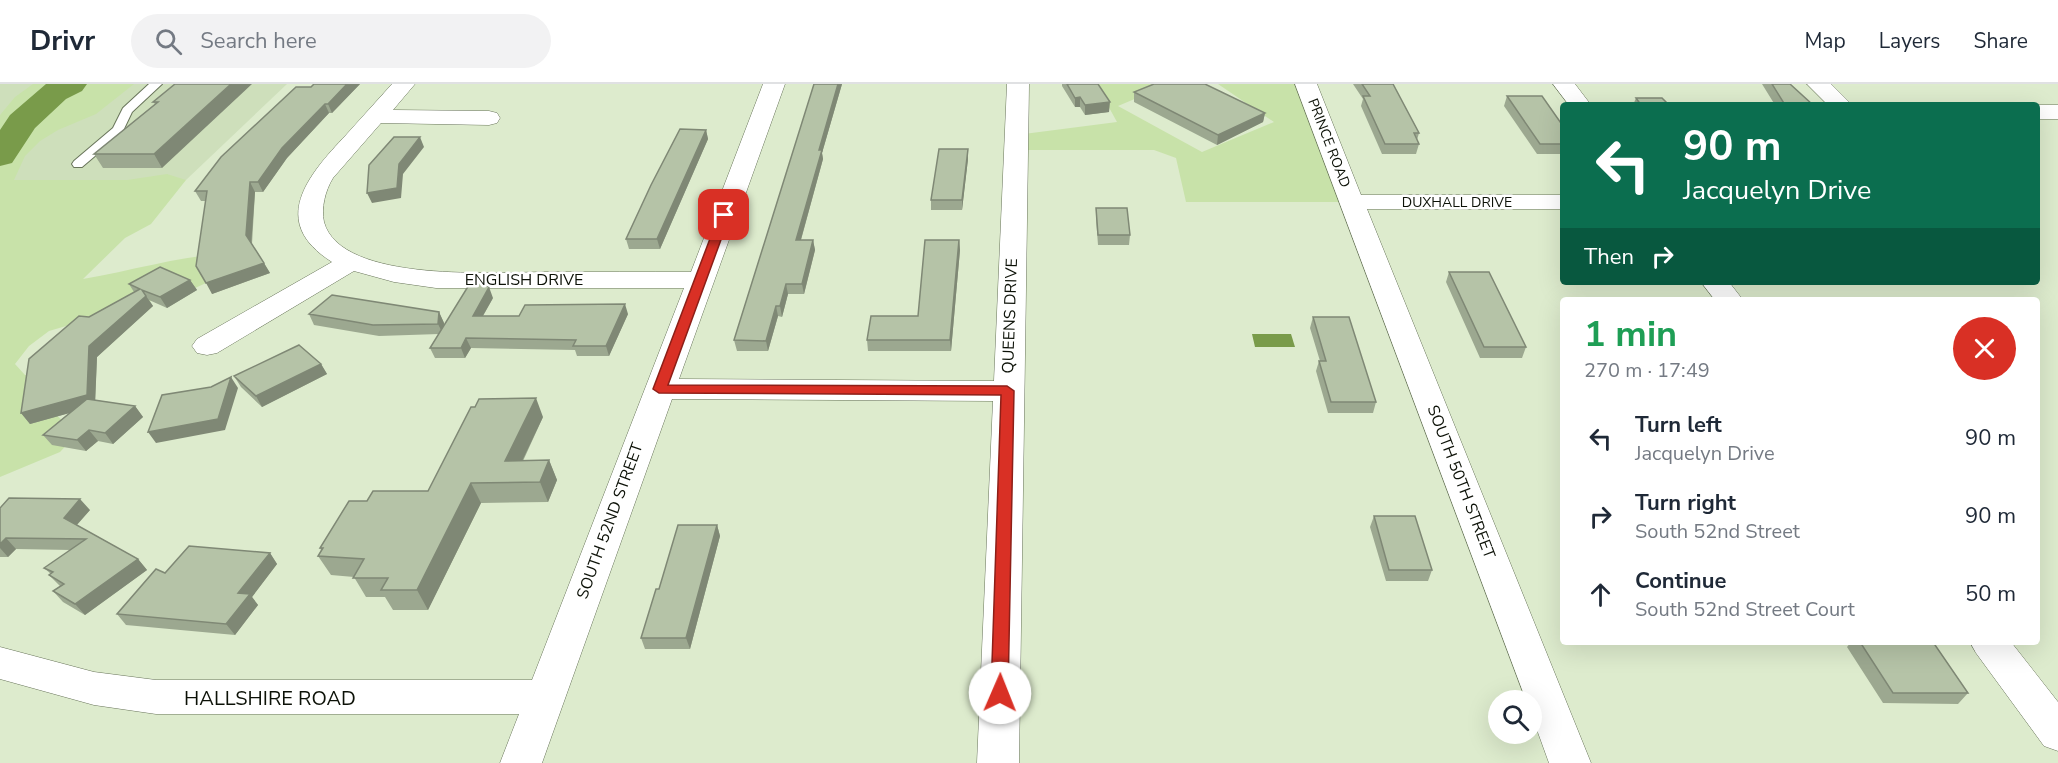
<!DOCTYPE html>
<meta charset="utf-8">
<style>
:root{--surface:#fff;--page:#f2f2f3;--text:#1f2937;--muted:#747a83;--line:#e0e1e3}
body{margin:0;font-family:"Nunito Sans",sans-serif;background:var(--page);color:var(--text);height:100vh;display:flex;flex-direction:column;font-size:22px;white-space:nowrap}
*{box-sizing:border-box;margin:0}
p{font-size:20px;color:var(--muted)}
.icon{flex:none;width:33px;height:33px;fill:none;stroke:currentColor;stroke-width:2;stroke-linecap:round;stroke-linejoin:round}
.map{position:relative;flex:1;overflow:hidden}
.details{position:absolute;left:1560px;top:213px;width:480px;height:348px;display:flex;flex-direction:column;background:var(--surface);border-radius:6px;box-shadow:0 6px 24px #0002}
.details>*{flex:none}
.hud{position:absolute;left:1560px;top:18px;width:480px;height:183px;border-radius:6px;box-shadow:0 6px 24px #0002;background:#0b6e4f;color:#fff;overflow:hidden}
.tools{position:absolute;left:1488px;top:606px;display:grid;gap:12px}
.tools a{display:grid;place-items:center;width:54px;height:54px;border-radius:50%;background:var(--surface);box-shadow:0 6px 24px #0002;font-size:30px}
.pin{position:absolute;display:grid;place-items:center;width:51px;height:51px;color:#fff;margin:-26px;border-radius:12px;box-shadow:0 3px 9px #0006}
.me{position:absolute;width:66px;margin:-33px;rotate:1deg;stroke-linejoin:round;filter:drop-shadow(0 0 4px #0008)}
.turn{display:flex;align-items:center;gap:21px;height:126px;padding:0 24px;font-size:27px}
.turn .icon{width:78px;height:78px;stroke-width:2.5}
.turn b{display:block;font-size:42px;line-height:51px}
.then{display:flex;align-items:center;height:57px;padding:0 24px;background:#0003;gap:12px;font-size:22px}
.round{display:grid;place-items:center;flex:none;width:63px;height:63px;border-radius:32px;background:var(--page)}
.headline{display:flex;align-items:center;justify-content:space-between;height:102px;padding:0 24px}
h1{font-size:36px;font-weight:700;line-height:45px;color:#1e9e55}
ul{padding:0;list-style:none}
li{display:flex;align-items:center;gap:18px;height:78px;padding:0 24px}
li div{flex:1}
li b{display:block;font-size:22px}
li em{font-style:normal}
header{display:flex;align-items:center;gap:36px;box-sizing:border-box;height:84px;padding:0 30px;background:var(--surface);border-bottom:2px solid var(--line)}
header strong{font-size:28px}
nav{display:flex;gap:33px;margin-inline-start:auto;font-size:21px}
.search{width:420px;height:54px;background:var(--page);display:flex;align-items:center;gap:15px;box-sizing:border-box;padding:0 21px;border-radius:33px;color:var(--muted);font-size:22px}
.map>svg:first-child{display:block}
.built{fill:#cedfbb}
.green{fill:#c8e2a9}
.water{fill:#799b4a}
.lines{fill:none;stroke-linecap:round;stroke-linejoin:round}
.river{fill:#799b4a;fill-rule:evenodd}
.lane-casing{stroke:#68745a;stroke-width:2}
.street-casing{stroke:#68745a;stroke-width:1}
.lane{fill:#fff;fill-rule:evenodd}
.street{fill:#fff;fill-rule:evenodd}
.wall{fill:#9ca890}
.shaded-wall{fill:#7f8875}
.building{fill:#b5c3a7;stroke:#7f8875;stroke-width:1.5}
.route{fill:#d93025;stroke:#8d1f18;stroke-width:1.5}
.labels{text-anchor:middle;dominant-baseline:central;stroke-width:5;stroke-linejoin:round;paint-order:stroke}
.far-street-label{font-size:14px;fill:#0c1107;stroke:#fff}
.street-label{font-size:16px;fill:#0c1107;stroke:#fff}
.near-street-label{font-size:20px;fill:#0c1107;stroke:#fff}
</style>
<header>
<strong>Drivr</strong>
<div class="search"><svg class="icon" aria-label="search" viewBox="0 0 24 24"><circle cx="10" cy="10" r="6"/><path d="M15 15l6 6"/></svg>Search here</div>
<nav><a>Map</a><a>Layers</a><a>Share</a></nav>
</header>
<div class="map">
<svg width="2058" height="679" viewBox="0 0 2058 679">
<rect width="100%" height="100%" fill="#ddebcd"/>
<path class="built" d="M0 0H287L186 96H0Z"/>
<path class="green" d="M33 0H134L96 30 58 46 40 57 25 72 14 96H127L167 90 186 96 151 140 125 154 83 195C130 187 176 173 222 170L219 193 193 205 49 247 29 262 15 280 25 291 56 295 49 323 76 351 60 368 0 393V31L15 13Z
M1096 0H1170L1118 22 1202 68 1274 38 1218 0H1306L1352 118H1186L1176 74 1154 66H1015L1016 51 1117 38Z"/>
<path class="water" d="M1252 250H1291L1295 263H1255Z"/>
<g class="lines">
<path class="river" d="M46 0H87L82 7 66 15 35 44 12 79 0 82V46L10 31Z"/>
<defs>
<path id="lane" d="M149 0H162L132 28 122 49 82 83H74L72 80 74 77 113 44 123 24Z"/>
<path id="street" d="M392 0H415L393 26 489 27 497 29 500 34 497 39 489 41 381 39 333 94C325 107 321 124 324 138 341 200 499 188 549 188 596 188 643 188 691 188L763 0H785L679 295 994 297 1007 0H1029L1019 679H977L993 317 672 315 542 679H500L519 630H156L94 621 0 595V563L94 588 156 596H532L684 204H436L394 198 354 187 217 269 207 271 197 269 192 262 197 255 332 178C268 138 308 91 346 51 361 34 377 17 392 0Z
M1295 0H1317L1361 111H1563V125H1367L1591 679H1549L1532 632V616H1526Z
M1553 0H1575L1591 21H1569Z
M1807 0H1831L1852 21H1828Z
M2037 21H2058V35H2037Z
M1701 198H1729L1743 216H1715Z
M1970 558H2011L2058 618V667L2044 662 1976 569Z"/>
</defs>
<use href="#lane" class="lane-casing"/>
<use href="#street" class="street-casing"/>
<use href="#lane" class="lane"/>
<use href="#street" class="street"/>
</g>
<path class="wall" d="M175 0 162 84H103L94 70 155 20 153 18Z
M360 0 332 29H329L287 74 263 108H255L252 160 270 189 212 210 205 117H201L195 107 311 3Z
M814 0H842L822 69 823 75 801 156H813L815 166 804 210H788L782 233 778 232 768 267H737L734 256Z
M1062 0H1098L1109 28 1085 31 1080 23H1075L1062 2Z
M1353 0H1393L1419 49 1417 56 1419 60 1416 70H1382L1361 22 1363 15Z
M1762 0H1790L1813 21H1775Z
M1134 8 1265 29 1263 38 1217 61 1134 18Z
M1507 12 1563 42V70H1537L1504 22Z
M1636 14 1669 21H1633Z
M706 46 708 55 660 165H629L626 155Z
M968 75 962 126H931V116Z
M1096 124 1130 151 1129 161H1098L1096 134Z
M959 156 960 166 951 267H868L867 256 918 232Z
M1449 188 1526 263 1522 274H1480L1446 198Z
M190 196 197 206 167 224 149 216 153 222 97 273 95 316 135 322 143 333 113 360 98 357 86 367 52 361 43 351 69 329 30 340 21 329 89 233 134 208 129 200Z
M493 214 483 232H519L628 230 609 272H577L575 266 471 264 465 274H435L430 264 439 250 379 252 314 241 309 230 439 228 444 239V242Z
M1313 233 1376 318 1373 329H1328L1316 287 1319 277H1320L1310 244Z
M321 280 327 290 262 323 241 303 234 292Z
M543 333 523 377 549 376 557 396 548 418 481 419 428 526H393L385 513H366L354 493 331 491 318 472 321 466 320 464 367 417 428 407Z
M0 424 90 426 77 441 138 475 147 486 85 531 63 518 53 507 60 502 49 491 51 490 44 484 71 466 16 465 8 473H0Z
M1374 432 1432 486 1428 497H1386L1370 443Z
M717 441 720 452 690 565H645L641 554 659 505Z
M270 469 277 480 252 513 258 521 235 551 126 541 117 530 165 489Z
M1851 558H1933L1968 609 1958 620 1883 619 1847 563Z"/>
<path class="shaded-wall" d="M231 0H252L162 84 154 70Z
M347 0H360L332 29 328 20Z
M838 0H842L822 69 823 75 798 166 796 156 819 66Z
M1080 13V23H1075V14Z
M1110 18 1109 28 1085 31V21Z
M325 20 329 29 287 74 263 108 258 98 282 64Z
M1265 29 1263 38 1217 61 1218 51Z
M706 46 708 55 660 165 657 155Z
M420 53 424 63 403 90 401 114 372 119 367 109 399 80Z
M968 65V75L962 126V116Z
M250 98 255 108 251 162 246 151Z
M813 156 815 166 804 210 802 200Z
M959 156 960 166 951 267 950 256Z
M264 179 270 189 212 210 206 199Z
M190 196 197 206 167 224 160 213Z
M786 200 788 210 782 233 780 222Z
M489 203 493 214 477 242 473 232Z
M146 212 153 222 97 273 95 322 30 340 21 329 89 262Z
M625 220 628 230 609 272 606 262Z
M776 222 778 232 768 267 766 257Z
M439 228 444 239 443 250 438 240Z
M466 254 471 264 465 274 461 264Z
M321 280 327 290 262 323 256 312Z
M231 293 238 304 225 346 156 359 148 348Z
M536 314 543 333 513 396 505 377Z
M135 322 143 333 113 360 105 349Z
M89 346 98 357 86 367 77 356Z
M549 376 557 396 548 418 540 398Z
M471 399 481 419 428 526 417 506Z
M80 415 90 426 73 445 64 434Z
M717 441 720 452 690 565 686 554Z
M6 454 16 465 8 473 0 464V460Z
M270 469 277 480 252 513 258 521 235 551 226 540 238 509Z
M138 475 147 486 85 531 75 520Z"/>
<path class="building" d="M175 0H231L154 70H94L158 18H153Z
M314 0H347L328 20H325L282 64 258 98H250L246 151 264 179 206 199 196 182 207 107H195L221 73 296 3H311Z
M814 0H838L819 66H822L796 156H813L802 200H786L780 222H776L766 257 734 256Z
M1067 0H1098L1110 18 1085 21 1080 13 1075 14Z
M1154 0H1205L1265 29 1218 51 1134 8Z
M1362 0H1393L1419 49H1414L1419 60H1385L1363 12H1370Z
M1772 0H1790L1813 21H1785Z
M1507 12H1542L1563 42V60H1540Z
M1636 14H1662L1669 21H1641Z
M680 45 706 46 657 155H626L651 101Z
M394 53H420L399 80 397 104 367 109 369 81Z
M939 65H968L962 116H931Z
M1096 124H1127L1130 151H1098Z
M925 156H959L950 256H867L871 232H918Z
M160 183 190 196 160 213 142 206 146 212 89 262 87 311 21 329 29 275 79 232 89 233 140 205 129 200Z
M1449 188H1489L1526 263H1484Z
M472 196H477L489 203 473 232H519L525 221 625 220 606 262H573L576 256 466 254 461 264H430Z
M332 211 439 228 438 240 373 241 309 230Z
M1313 233H1349L1376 318H1331L1319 277H1326Z
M299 261 321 280 256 312 234 292Z
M231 293 218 335 148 348 162 311 211 303Z
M536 314 505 377 549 376 540 398 471 399 417 506H381L388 494H353L364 475 318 472 323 464H320L349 417H367L373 407H428L471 323H475L479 315Z
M87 315 135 322 105 349 89 346 77 356 43 351Z
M9 414 80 415 64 434 138 475 75 520 53 507 64 500 49 491 53 488 44 484 86 455 6 454 0 460V424Z
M1374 432H1415L1432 486H1389Z
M678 441H717L686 554H641L656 505H659Z
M189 462 270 469 238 509 250 510 226 540 117 530 156 485 165 489Z
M1860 558H1933L1968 609H1893Z"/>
<path class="route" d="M724 127 730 131 668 301 1007 302 1014 307 1008 609 1006 614 1000 617 994 614 991 609 1001 311 659 309 653 305 719 131Z"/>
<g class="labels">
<g class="far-street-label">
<text transform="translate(1329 59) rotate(69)">PRINCE ROAD</text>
<text x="1457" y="118">DUXHALL DRIVE</text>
</g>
<g class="street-label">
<text x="524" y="196">ENGLISH DRIVE</text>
<text transform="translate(1010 232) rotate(-88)">QUEENS DRIVE</text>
<text transform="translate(1461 398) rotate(69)">SOUTH 50TH STREET</text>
<text transform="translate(610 437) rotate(-70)">SOUTH 52ND STREET</text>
</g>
<g class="near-street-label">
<text x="270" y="614">HALLSHIRE ROAD</text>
</g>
</g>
</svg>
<div class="tools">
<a><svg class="icon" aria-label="search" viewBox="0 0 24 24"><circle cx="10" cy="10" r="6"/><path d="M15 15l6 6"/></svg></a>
</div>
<div class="pin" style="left:724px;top:131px;background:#d93025"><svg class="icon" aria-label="arrive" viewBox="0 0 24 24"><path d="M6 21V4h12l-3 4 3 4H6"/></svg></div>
<svg class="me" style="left:1000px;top:609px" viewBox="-20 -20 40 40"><circle r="19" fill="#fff"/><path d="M0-13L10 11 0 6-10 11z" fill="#d93025"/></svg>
<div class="hud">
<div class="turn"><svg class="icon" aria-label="left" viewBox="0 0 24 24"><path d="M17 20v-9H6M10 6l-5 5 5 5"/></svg><div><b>90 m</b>Jacquelyn Drive</div></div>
<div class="then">Then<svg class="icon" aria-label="right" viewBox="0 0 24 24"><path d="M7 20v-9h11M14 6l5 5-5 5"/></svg></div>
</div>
<section class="details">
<div class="headline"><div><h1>1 min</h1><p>270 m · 17:49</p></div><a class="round" style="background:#d93025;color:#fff"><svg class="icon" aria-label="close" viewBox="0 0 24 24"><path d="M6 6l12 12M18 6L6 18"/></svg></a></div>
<ul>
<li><svg class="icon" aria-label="left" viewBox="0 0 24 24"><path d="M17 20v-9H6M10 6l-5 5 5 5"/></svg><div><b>Turn left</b><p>Jacquelyn Drive</p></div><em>90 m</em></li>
<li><svg class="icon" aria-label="right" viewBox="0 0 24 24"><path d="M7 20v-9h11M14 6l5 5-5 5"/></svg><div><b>Turn right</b><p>South 52nd Street</p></div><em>90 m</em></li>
<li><svg class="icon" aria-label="ahead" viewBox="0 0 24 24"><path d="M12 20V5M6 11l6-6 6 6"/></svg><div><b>Continue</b><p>South 52nd Street Court</p></div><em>50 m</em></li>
</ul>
</section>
</div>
